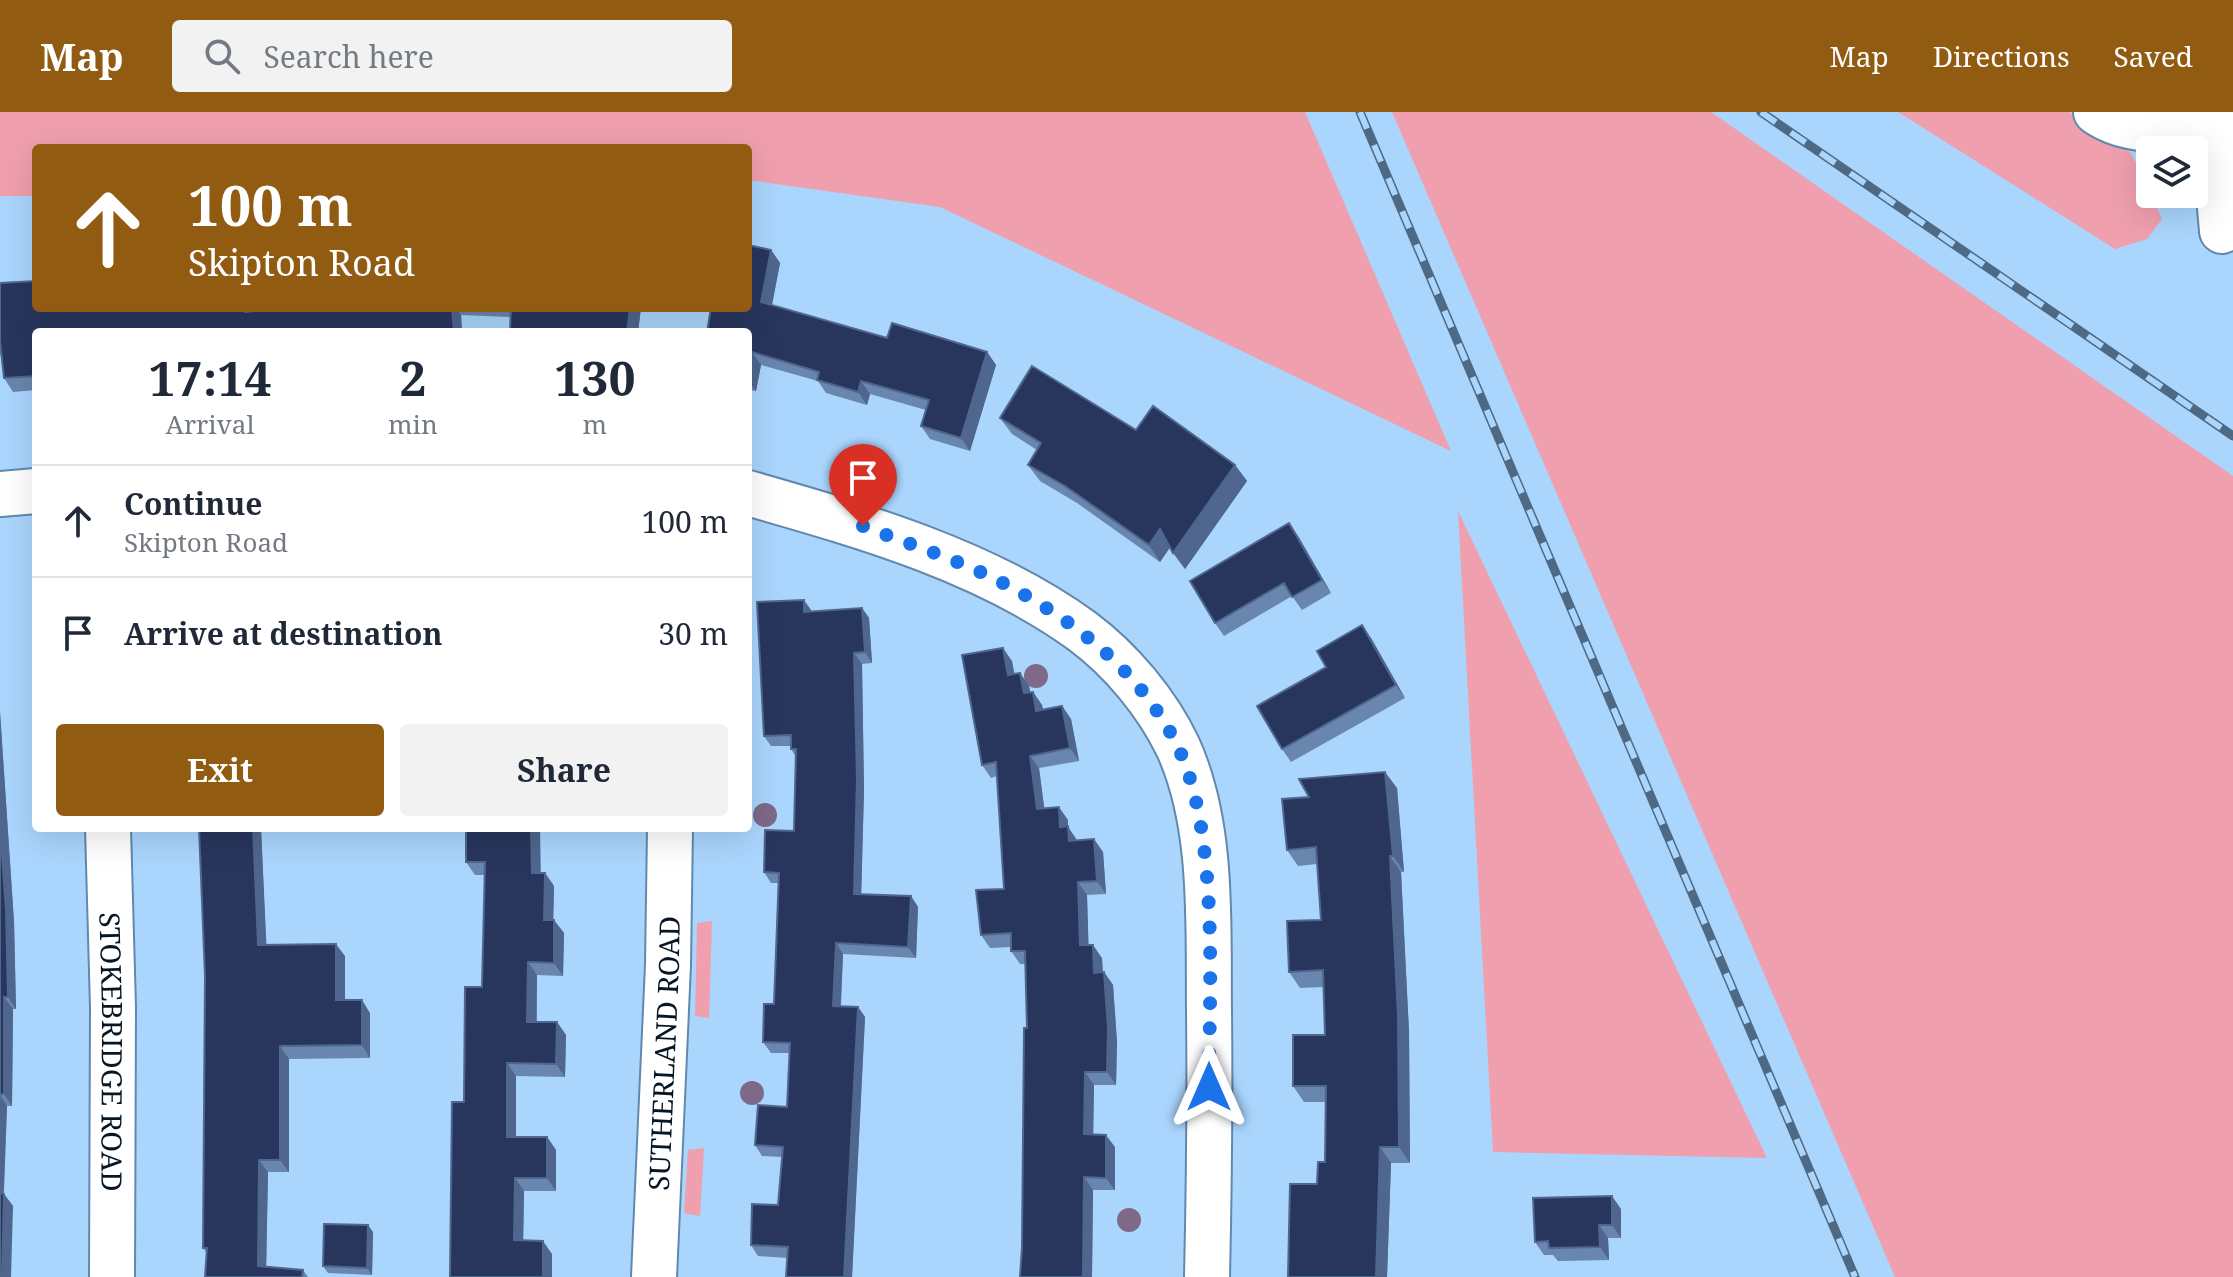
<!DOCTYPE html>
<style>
:root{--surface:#fff;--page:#f2f2f3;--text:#1f2937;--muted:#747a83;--line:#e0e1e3;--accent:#925b12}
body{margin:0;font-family:"Noto Serif",serif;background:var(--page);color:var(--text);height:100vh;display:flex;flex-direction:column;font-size:30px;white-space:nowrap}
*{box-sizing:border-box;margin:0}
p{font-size:26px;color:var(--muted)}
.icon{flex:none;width:44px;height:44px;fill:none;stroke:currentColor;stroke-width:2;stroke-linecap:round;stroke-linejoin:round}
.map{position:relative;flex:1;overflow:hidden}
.side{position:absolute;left:32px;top:216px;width:720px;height:504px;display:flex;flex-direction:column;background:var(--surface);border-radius:8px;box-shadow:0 8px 32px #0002}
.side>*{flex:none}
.guide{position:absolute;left:32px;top:32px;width:720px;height:168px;border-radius:8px;box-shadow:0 8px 32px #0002;background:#925b12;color:#fff;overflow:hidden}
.fabs{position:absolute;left:2136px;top:24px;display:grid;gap:16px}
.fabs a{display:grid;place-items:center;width:72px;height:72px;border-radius:8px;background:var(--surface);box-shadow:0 8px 32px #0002;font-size:40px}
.pin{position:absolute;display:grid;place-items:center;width:68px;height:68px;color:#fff;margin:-82px -34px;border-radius:50% 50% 50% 0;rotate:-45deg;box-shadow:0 0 8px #0007}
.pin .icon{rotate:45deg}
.me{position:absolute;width:88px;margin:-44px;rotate:0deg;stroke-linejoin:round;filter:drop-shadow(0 0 6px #0008)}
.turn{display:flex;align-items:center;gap:28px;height:168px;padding:0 24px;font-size:36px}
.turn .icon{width:104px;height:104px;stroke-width:2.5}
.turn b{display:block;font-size:56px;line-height:68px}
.eta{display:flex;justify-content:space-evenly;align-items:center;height:136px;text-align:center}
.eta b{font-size:48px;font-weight:700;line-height:56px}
.cta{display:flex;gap:16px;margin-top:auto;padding:16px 24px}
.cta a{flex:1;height:92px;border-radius:8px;background:var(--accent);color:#fff;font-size:32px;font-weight:700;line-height:92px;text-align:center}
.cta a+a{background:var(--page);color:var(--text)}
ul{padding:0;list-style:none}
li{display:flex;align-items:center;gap:24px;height:112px;padding:0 24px;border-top:2px solid var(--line)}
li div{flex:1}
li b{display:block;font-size:30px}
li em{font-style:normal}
header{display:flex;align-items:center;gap:48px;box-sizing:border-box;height:112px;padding:0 40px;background:var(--accent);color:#fff}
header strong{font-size:38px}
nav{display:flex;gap:44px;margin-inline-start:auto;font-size:28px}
.search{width:560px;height:72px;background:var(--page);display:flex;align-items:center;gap:20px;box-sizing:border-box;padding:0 28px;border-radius:8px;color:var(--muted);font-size:30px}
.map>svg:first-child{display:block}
.green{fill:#f09fae}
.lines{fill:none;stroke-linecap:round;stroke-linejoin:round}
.minor-casing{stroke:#6189ad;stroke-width:48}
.minor{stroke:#fff;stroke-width:44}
.rail-casing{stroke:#4e6983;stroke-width:9}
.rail{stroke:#aad5fd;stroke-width:6;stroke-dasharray:18;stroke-linecap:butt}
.tree{fill:#7e6988}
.wall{fill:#6986ae}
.shaded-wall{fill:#4f668e}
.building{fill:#28365e;stroke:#4f668e;stroke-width:2}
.route{stroke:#1a73e8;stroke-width:14;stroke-dasharray:0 25.2}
.labels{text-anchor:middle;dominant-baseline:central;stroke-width:8;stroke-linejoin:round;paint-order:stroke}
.street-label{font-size:28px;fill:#061624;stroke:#aad5fd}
</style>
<header>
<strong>Map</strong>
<div class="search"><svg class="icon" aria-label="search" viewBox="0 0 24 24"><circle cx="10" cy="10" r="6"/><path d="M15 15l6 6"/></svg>Search here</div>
<nav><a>Map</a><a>Directions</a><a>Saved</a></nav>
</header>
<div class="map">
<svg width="2233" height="1165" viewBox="0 0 2233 1165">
<rect width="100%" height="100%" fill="#aad5fd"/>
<path class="green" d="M0 0H1305L1451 339 940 95 748 68V36H36V84H0Z
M1392 0H1711L2233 364V1165H1895Z
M1898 0H2069L2131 41 2162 107 2147 127 2115 137Z
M1458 399 1767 1046 1493 1040Z
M712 809 709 906 695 904 697 811Z
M704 1036 700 1104 684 1101 688 1038Z"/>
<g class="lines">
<defs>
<g id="minor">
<path d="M2096 0C2132 26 2191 17 2233 13"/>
<path d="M2213 15 2222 119"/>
<path d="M748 381C863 414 984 448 1082 519 1121 548 1157 591 1178 635 1214 714 1208 814 1209 898 1210 987 1209 1076 1207 1165"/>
<path d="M0 382 36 379"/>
<path id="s1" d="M108 716 113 896 112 1165"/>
<path id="s2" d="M654 1165 668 853 670 716"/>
</g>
</defs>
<use href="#minor" class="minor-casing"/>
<use href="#minor" class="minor"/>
<defs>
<path id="rail" d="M1360 0 1855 1165
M1761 0 2233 324"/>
</defs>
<use href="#rail" class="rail-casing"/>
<use href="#rail" class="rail"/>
</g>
<g class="tree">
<circle cx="1036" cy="564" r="12"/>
<circle cx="765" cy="703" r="12"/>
<circle cx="752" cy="981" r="12"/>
<circle cx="1129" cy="1108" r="12"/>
</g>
<path class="wall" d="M771 138 780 151 772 193 887 226 987 240 996 253 970 339 930 327 921 314 926 298 870 282 867 293 826 281 818 269 761 253 756 279 748 278V220Z
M0 171 36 196H253V199L292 196H641L638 220H510V205L461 203 462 220H36V278L13 280 4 266 2 243H0Z
M1000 306 1136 318 1235 353 1247 369 1185 457 1170 435 1160 450 1077 391 1040 369 1028 353 1037 338 1012 322Z
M1298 424 1331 481 1302 498 1292 484 1224 524 1215 511Z
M862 496 869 506 872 551 862 552 864 678 861 782 911 784 918 795 916 846 843 842 841 894 858 895 865 905 852 1165H786L788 1146 758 1144 751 1133 778 1093 782 1045 762 1044 755 1033 787 995 790 941H771L763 930 774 892 778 771H771L764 760 794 719 796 645 791 637V634H771L764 624Z
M1371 526 1405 586 1291 650 1282 637 1326 555Z
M1012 549 1014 562 1020 561 1029 574 1030 580H1033L1042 593 1043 598 1062 594 1071 607 1079 649 1039 656 1044 696 1068 708V715L1077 728 1103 740 1106 782 1087 783 1088 833 1102 846 1103 860H1104L1113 873 1117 930 1116 973H1094L1093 1022 1115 1035V1078H1093L1092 1165H1020L1022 1135 1027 916 1025 852H1020L1011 839V835L990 836 981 823 1004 777 997 664 991 666 982 653Z
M0 600 14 810 16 897H13L12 994H7L4 1082 13 1094 0 1165Z
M1397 676 1404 760H1401L1409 920 1410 1051H1391L1387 1165H1288L1325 1050 1326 990H1304L1293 974 1325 923 1323 875 1300 876 1289 860 1321 808 1317 752 1298 754 1287 738Z
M261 716 266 833 345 844V888L370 901V946L289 947V1060H268L266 1155 303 1158 308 1165H205L207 1141 203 1136 205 864Z
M466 716 541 761H545L554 774 553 808 564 821 563 864 537 863V910H557L566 923 565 965 516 964V1025H547L556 1038V1079H524L523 1129 552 1142 450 1165 464 990 482 875 485 763H475L466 750Z
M1621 1097V1126H1608L1609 1148 1558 1149 1553 1143H1544L1535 1130Z
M373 1120 372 1163 328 1161 323 1154Z"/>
<path class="shaded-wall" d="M771 138 780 151 770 203 761 190Z
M244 196H253L254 214 245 200Z
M452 196H456L461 203 462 220H454Z
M630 196H641L638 220H627Z
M752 240 761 253 756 279 748 268V258Z
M987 240 996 253 970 339 961 326Z
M861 269 870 282 867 293 858 280Z
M1235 353 1247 369 1185 457 1173 441Z
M1289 411 1298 424 1331 481 1322 468Z
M1160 417 1171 434 1160 450 1149 433Z
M804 488 811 498 812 510 804 500Z
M862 496 869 506 872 551 865 540Z
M1362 513 1371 526 1405 586 1396 573Z
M1003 536 1012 549 1017 576 1008 563Z
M854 541 862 552 864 678 861 792 854 782Z
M1020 561 1029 574 1033 594 1024 581Z
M1033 580 1042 593 1045 611 1036 599Z
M1062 594 1071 607 1079 649 1070 636Z
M0 600 14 810 16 897 8 885 0 714Z
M1030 644 1039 656 1046 709 1037 697Z
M1385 660 1397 676 1404 760 1393 744Z
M1059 695 1068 708V715L1076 727 1077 741 1060 715Z
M253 716H261L267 845 258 833Z
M531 716H540L541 774 532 761Z
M1094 727 1103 740 1106 782 1097 769Z
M1390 744 1401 760 1409 920 1410 1051 1399 1035Z
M545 761 554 774 553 821 544 808Z
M1078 770 1087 783 1089 846 1080 833Z
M911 784 918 795 916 846 908 835Z
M554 808 564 821 563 864 554 851Z
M836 831 843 842 840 905 833 894Z
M336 832 345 844V901L336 888Z
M1093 833 1102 846 1103 873 1094 861Z
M528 850 537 863 536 922 527 910Z
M1104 860 1113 873 1117 930 1116 973 1107 960Z
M4 885 13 897 12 994 4 982Z
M362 888 370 901V946L362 933Z
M858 895 865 905 852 1165H844Z
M557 910 566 923 565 965 556 952Z
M280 934 289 947V1060L280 1048Z
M507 951 516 964V1037L507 1025Z
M1085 960 1094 973 1093 1035 1084 1022Z
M0 983 7 994 3 1093 0 1089Z
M1106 1023 1115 1035V1078L1106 1066Z
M547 1025 556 1038V1079L547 1066Z
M1380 1035 1391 1051 1387 1165H1376Z
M259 1048 268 1060 266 1165 258 1154Z
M1084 1065 1093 1078 1092 1165H1083Z
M515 1066 524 1079 523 1141 514 1128Z
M4 1082 13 1094 11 1165H2Z
M1612 1084 1621 1097V1126L1612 1113Z
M368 1113 373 1120 372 1163 367 1156Z
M1599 1113 1608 1126 1609 1148 1600 1135Z
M543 1129 552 1142V1165H543Z"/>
<path class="building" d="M748 133 771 138 761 190 887 226 892 211 987 240 961 326 921 314 929 288 861 269 858 280 817 268 819 260 752 240 748 258V220H707L711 196H748Z
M36 169V196H244L245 200 292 196H452L454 220H401V218L377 220H36V264L4 266 0 229V171Z
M511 196H630L627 220H510Z
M1032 254 1136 318 1153 294 1235 353 1173 441 1160 417 1149 433 1065 374 1028 353 1041 331 1000 306Z
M1289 411 1322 468 1292 485 1284 471 1215 511 1190 469Z
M804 488V500L862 496 865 540 854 541 857 667 854 782 911 784 908 835 836 831 833 894 858 895 844 1165H786L788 1135 751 1133 752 1092 778 1093 783 1035 755 1033 758 993 787 995 790 931 763 930 764 892H774L779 761 764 760 765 718 794 719 796 637H791V623L764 624 757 490Z
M1362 513 1396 573 1282 637 1257 594 1326 555 1317 539Z
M1003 536 1008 563 1020 561 1024 581 1033 580 1036 599 1062 594 1070 636 1030 644 1037 697 1059 695 1060 715 1068 714 1069 729 1094 727 1097 769 1078 770 1080 833H1093L1094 861 1104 860 1108 917 1107 960H1085L1084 1022 1106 1023V1066L1084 1065 1083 1165H1020L1022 1135 1024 916H1027L1025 839H1011V821L981 823 976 778 1004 777 996 650 982 653 962 543Z
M1385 660 1393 744H1390L1398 904 1399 1035H1380L1376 1165H1288L1290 1072H1317L1318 1050H1325L1326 974H1293V923H1325L1323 858 1289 860 1287 809 1321 808 1316 735 1287 738 1282 687 1309 685 1299 667Z
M0 714 6 798 8 885H4V982H0Z
M199 716H253L258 833 336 832V888H362V933L280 934V1048H259L258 1154 303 1158 302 1165H205L207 1136H203L205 864Z
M466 716H531L532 761H545L544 808H554V851L528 850 527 910H557L556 952 507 951V1025H547V1066H515L514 1128 543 1129V1165H450L452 990H464L465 875H482L485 750H466Z
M0 1081 4 1082 2 1165H0Z
M1612 1084V1113H1599L1600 1135 1549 1136 1548 1129 1535 1130 1533 1086Z
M324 1112 368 1113 367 1156 323 1154Z"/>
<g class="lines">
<path class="route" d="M863 414C909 432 959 448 1003 471 1075 509 1140 559 1177 633 1220 721 1209 878 1209 975"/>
</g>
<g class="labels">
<g class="street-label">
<text stroke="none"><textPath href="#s1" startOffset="224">STOKEBRIDGE ROAD</textPath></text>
<text stroke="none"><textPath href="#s2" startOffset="224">SUTHERLAND ROAD</textPath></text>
</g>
</g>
</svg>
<div class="fabs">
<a><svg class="icon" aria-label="layers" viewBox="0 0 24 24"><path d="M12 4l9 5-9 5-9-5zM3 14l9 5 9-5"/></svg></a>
</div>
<div class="pin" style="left:863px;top:414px;background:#d93025"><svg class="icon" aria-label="arrive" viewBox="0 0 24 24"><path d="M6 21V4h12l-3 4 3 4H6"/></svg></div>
<svg class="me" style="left:1209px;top:975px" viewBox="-20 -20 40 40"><path d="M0-17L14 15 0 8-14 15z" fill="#1a73e8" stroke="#fff" stroke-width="4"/></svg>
<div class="guide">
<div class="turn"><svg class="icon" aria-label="ahead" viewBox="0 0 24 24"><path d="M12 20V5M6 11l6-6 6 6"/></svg><div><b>100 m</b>Skipton Road</div></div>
</div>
<section class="side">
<div class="eta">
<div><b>17:14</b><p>Arrival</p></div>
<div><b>2</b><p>min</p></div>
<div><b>130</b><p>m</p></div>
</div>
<ul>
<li><svg class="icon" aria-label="ahead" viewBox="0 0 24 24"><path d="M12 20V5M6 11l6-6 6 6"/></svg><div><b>Continue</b><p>Skipton Road</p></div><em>100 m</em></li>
<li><svg class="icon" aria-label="arrive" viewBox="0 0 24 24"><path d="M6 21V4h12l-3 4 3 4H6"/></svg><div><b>Arrive at destination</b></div><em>30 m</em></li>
</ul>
<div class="cta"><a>Exit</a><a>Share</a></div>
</section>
</div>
